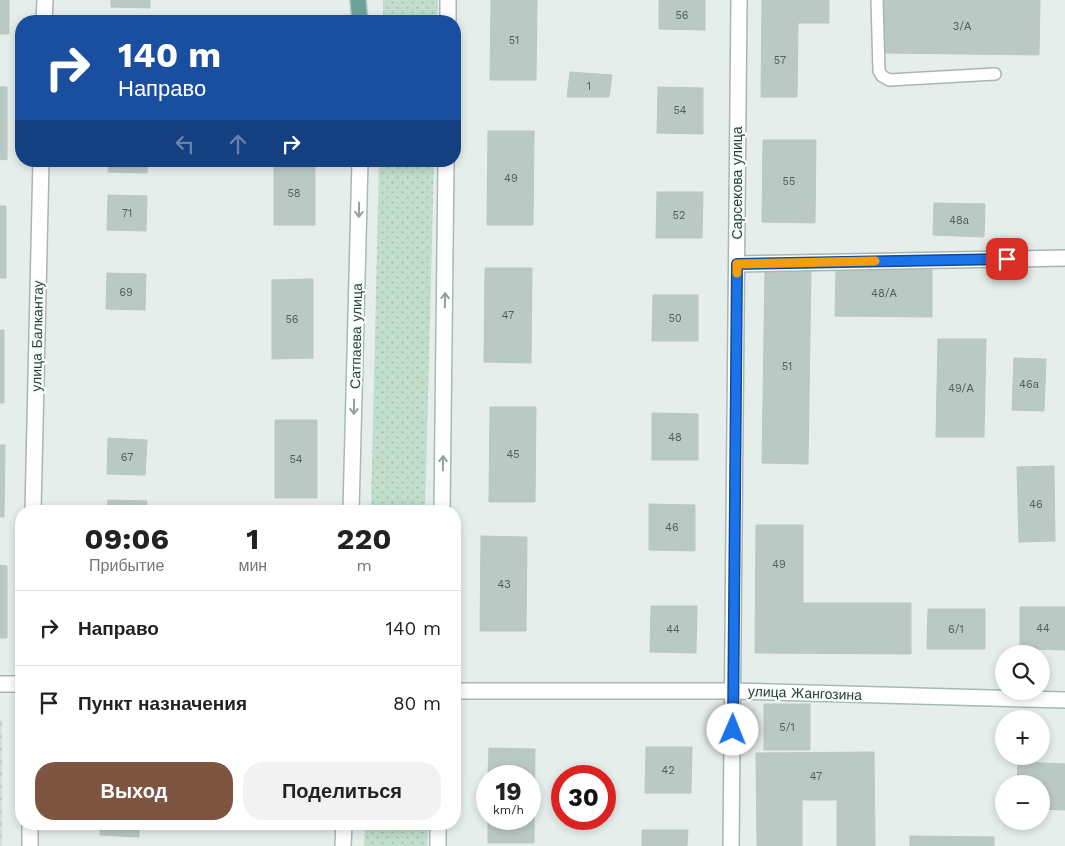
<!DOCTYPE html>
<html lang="ru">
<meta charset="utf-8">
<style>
:root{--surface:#fff;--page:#f2f2f2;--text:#222;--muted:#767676;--line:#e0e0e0;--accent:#7d5541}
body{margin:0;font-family:"Work Sans",sans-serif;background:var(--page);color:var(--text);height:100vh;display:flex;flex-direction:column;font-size:19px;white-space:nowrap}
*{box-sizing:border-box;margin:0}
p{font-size:16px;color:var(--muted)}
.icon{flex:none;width:28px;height:28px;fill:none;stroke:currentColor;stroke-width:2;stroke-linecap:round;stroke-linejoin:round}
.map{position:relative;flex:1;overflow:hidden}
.panel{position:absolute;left:15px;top:505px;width:446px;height:325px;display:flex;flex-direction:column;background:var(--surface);border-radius:20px;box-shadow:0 2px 8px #0003}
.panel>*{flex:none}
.hud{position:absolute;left:15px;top:15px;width:446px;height:152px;border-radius:20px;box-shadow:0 2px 8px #0003;background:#1a4fa0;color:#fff;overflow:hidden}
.buttons{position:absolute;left:995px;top:645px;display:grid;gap:10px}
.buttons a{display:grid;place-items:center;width:55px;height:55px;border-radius:50%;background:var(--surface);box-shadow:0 2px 8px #0003;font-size:25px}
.speed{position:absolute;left:476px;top:765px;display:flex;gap:10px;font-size:25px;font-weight:700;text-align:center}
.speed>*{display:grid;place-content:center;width:65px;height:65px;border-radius:50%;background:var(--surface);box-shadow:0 2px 8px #0003;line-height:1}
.speed small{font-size:12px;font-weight:400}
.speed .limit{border:8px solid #d22;background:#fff;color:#111}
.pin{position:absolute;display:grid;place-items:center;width:42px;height:42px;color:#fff;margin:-21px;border-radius:10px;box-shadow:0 2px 8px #0006}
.me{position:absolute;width:55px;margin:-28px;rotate:1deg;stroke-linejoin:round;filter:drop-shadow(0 0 4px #0008)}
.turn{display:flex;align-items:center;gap:18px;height:105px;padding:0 20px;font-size:22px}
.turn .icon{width:65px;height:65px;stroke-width:2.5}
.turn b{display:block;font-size:35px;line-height:42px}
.lanes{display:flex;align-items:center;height:48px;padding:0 20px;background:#0003;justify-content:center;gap:25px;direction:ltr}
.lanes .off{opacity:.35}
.eta{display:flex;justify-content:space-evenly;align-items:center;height:85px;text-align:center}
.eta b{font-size:30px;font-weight:700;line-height:35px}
.action{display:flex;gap:10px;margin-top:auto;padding:10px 20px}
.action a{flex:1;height:58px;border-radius:20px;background:var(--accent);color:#fff;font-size:20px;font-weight:700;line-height:58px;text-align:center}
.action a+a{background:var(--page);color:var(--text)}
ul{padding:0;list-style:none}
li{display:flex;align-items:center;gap:15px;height:75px;padding:0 20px;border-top:1px solid var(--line)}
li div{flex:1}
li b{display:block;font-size:19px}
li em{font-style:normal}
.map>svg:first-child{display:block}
.industrial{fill:url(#industrial-furrows)}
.park{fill:url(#park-dots)}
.building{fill:#bbc9c5;stroke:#b9c8c3}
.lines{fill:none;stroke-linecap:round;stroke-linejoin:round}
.lane-casing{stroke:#a8b6b3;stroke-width:14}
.street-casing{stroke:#a8b6b3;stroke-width:18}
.secondary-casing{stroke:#a5bab4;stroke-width:18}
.primary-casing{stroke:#c2cac8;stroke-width:18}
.lane{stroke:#fff;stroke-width:11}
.street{stroke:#fff;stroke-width:15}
.secondary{stroke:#fff;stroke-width:15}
.primary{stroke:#6da299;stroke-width:15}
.oneway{stroke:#92a09d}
.route-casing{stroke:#114b97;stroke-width:12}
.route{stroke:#1a73e8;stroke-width:9}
.slow{stroke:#f59e0b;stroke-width:9}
.labels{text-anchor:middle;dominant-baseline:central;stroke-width:4.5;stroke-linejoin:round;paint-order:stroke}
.number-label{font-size:11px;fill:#4a625e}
.street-label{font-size:14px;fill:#25403b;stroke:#f7fbf9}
</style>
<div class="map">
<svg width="1065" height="846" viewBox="0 0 1065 846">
<defs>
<pattern id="industrial-furrows" width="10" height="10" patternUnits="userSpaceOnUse" patternTransform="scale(1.25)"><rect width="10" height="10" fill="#d4dedb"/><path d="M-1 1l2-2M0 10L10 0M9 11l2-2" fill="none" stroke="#b6c0bd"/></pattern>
<pattern id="park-dots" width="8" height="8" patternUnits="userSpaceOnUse" patternTransform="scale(1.25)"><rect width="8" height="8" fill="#c0decb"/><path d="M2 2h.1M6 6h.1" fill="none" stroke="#a5c0af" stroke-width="1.8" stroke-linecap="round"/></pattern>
</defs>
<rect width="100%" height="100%" fill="#e6eeeb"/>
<path class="industrial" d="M0 720 2 721V846H0Z"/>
<path class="park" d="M383 0H438L437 21H383Z
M379 161H434L425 511H371Z
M365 824H428L427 846H364Z"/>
<path class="building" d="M0 0H9V34H0Z
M111 0H150V8L111 7Z
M491 0H537L536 80H490Z
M659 0H705V30L659 29Z
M762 0H829V23H798L797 97H761Z
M884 0H1040L1039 55 884 53Z
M570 72 612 75 609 97H567Z
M0 87H7V160L0 159Z
M658 87 703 88V134L657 133Z
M488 131H534L533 225H487Z
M763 140H816L815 223 762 222Z
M109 161H148L147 173 108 172Z
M274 161H315V225H274Z
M657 192H703L702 238H656Z
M108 195 147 196 146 231 107 230Z
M934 203 985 204 984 237 933 235Z
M0 206H6V278H0Z
M485 268H532L531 363 484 362Z
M765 268H811L808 464 762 463Z
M836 269 932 270V317L835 316Z
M107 273 146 274 145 310 106 309Z
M313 279V358L272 359V280Z
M653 295H698V341H652Z
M0 330H4V403H0Z
M938 339H986L984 437H936Z
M1014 358 1046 359 1044 411 1012 410Z
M490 407H536L535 502H489Z
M652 413 698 414V460H652Z
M275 420H317V498H275Z
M108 438 147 440 145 475 107 474Z
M0 445H5L4 517H0Z
M1054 466 1055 541 1019 542 1017 467Z
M108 500 147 501 146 511H107Z
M649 504 695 505V551L649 550Z
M756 525H803V603H911V654L755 653Z
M481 536 527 537 526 631H480Z
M0 565 7 566V638H0Z
M651 606H697L696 653 650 652Z
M1020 607H1065V650L1020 649Z
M928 609H985V649H927Z
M764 704H810V750H764Z
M646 747H692L691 793H645Z
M489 748 535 749 534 843H488V819H530V776H488Z
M874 752 875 846H837V800H802V846H757L756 753Z
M1018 762 1065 764V810L1041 809V784H1017Z
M100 824H139V837L100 835Z
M270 824H311V828H270Z
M642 830H688L687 846H642Z
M910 836 994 837V846H910Z"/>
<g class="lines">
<defs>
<path id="lane" d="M877 0 879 71 882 76 889 80 995 74"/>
<path id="street" d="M44 21 45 0
M737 264 1065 258
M33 511 41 161
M0 684H21
M30 824V846
M731 846 739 0"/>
<path id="secondary" d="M448 21V0
M351 511 360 161
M442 511 446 161
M455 691H733L1065 700
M343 846 344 824
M438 846V824"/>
<path id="primary" d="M358 0 360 21"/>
</defs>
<use href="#lane" class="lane-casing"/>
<use href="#street" class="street-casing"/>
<use href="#secondary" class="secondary-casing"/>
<use href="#primary" class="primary-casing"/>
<use href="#lane" class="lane"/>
<use href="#street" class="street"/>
<use href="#secondary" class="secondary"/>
<use href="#primary" class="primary"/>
</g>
<defs><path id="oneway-shaft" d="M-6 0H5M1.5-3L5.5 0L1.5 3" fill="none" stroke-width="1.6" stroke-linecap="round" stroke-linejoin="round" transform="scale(1.25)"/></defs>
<g class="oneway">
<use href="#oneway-shaft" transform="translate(359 210) rotate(91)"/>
<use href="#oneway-shaft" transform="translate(445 300) rotate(-89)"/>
<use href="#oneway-shaft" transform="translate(354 407) rotate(91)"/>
<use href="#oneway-shaft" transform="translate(443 463) rotate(-89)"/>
</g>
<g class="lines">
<defs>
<path id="route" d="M733 730 737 264 1007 259"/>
</defs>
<use href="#route" class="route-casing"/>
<use href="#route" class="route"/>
<path class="slow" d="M737 273V264L875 261"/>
</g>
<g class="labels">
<g class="number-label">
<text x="682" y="15">56</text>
<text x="962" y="26">3/А</text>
<text x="514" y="40">51</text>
<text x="780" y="60">57</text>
<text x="589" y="86">1</text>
<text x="680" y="110">54</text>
<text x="511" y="178">49</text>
<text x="789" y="181">55</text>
<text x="294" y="193">58</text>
<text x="127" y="213">71</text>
<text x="679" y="215">52</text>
<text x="959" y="220">48а</text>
<text x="126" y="292">69</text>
<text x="884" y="293">48/А</text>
<text x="508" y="315">47</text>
<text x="675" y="318">50</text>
<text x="292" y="319">56</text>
<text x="787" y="366">51</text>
<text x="1029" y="384">46а</text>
<text x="961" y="388">49/А</text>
<text x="675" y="437">48</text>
<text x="513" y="454">45</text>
<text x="127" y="457">67</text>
<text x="296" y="459">54</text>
<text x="1036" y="504">46</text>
<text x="672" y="527">46</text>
<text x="779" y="564">49</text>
<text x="504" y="584">43</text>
<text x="1043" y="628">44</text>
<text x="673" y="629">44</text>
<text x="956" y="629">6/1</text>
<text x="787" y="727">5/1</text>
<text x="668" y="770">42</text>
<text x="816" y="776">47</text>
</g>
<g class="street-label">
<text transform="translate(737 183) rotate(-90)">Сарсекова улица</text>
<text transform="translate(37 336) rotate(-89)">улица Балкантау</text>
<text transform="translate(356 336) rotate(-89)">Сатпаева улица</text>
<text transform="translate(805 693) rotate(2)">улица Жангозина</text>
</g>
</g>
</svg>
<div class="buttons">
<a><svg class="icon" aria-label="search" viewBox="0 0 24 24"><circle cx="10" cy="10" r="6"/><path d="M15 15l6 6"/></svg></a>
<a>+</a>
<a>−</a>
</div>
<div class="speed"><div>19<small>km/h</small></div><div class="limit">30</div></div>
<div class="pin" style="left:1007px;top:259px;background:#d93025"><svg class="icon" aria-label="arrive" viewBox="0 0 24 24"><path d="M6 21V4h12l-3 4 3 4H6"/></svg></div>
<svg class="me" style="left:733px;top:730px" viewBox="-20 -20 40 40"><circle r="19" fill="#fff"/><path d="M0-13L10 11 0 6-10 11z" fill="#1a73e8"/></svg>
<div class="hud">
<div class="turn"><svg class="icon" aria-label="right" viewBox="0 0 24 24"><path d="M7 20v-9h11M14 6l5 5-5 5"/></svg><div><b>140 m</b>Направо</div></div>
<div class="lanes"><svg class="icon off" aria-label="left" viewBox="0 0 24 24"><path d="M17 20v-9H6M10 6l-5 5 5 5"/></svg><svg class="icon off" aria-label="ahead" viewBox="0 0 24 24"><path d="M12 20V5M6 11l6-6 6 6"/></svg><svg class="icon" aria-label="right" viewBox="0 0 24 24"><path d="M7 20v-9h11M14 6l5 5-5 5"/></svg></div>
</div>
<section class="panel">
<div class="eta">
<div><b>09:06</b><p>Прибытие</p></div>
<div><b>1</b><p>мин</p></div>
<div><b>220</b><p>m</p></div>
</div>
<ul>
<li><svg class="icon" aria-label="right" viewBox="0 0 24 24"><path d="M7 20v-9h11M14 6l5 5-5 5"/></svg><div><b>Направо</b></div><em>140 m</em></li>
<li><svg class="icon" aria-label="arrive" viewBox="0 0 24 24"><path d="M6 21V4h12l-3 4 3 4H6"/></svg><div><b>Пункт назначения</b></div><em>80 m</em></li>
</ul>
<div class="action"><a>Выход</a><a>Поделиться</a></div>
</section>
</div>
